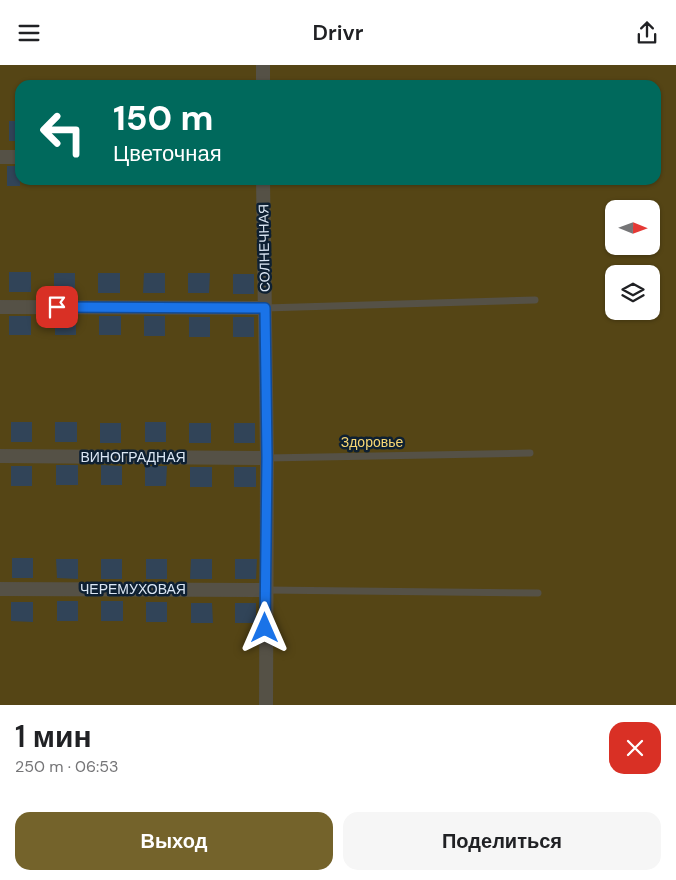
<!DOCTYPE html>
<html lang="ru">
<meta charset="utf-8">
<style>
:root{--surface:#fff;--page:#f6f6f6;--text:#202124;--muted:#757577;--accent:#74632b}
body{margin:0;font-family:"DM Sans",sans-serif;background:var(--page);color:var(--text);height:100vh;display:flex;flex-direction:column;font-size:19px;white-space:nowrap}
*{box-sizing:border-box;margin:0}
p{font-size:16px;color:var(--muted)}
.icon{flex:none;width:28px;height:28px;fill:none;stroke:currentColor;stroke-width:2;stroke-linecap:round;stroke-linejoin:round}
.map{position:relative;height:640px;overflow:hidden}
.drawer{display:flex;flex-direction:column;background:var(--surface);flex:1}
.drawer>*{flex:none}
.hud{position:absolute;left:15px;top:15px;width:646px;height:105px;border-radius:15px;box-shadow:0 1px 4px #0004;background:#00695c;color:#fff;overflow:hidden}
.needle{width:32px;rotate:91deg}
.buttons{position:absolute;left:605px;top:135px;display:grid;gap:10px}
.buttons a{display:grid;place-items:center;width:55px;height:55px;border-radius:10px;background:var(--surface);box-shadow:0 1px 4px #0004;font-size:25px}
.pin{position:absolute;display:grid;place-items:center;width:42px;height:42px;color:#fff;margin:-21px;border-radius:10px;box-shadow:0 2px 8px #0006}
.me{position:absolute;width:55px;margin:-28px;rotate:0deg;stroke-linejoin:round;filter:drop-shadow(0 0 4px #0008)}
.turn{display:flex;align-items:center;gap:18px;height:105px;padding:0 15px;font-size:22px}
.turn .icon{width:65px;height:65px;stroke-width:2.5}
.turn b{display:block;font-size:35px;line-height:42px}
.round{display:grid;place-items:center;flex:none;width:52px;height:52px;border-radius:15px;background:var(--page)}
.headline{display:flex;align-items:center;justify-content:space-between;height:85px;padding:0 15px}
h1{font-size:30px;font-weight:600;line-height:38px}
.cta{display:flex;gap:10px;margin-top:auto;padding:10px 15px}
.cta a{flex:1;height:58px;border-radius:15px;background:var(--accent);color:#fff;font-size:20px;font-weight:600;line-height:58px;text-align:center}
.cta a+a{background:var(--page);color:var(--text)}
header{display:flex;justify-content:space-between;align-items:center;height:65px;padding:0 15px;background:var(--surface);font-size:22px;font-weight:600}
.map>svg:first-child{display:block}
.green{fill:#554515;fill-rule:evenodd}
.building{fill:#314458}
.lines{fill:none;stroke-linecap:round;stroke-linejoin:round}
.service{stroke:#555146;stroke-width:7}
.minor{stroke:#555146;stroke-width:14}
.route-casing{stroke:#114b97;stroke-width:12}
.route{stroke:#1a73e8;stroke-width:9}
.labels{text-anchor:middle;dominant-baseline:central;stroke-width:5;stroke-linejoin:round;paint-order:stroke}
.street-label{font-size:14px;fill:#dbe6f3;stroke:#0e2032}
.park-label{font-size:14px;fill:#f8d774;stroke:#0e2032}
</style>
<header><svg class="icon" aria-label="menu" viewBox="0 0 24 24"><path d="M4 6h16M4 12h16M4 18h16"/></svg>Drivr<svg class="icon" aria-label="share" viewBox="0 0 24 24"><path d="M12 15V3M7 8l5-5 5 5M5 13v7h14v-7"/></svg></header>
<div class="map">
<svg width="676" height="640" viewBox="0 0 676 640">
<rect width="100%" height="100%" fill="#0e2032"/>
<path class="green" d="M0 0H676V640H0ZM20 20H656V115H20ZM614 144H651V181H614ZM614 209H651V246H614Z"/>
<path class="building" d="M9 56H20V76H9Z
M7 101H20V121H7Z
M9 207H31V227H9Z
M54 208H75V228H54Z
M98 208H120V228H98Z
M144 208H165V228H143Z
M188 208H210L209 228H188Z
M233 209H254V229H233Z
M9 251H31V270H9Z
M55 251H76V270H55Z
M99 251H121V270H99Z
M144 251H165V271H144Z
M189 252H210V272H189Z
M233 252H254V272H233Z
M11 357H32V377H11Z
M55 357H77V377H55Z
M145 357H166V377H145Z
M100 358H121V378H100Z
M189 358H211V378H189Z
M234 358H255V378H234Z
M56 400H78V420H56Z
M101 400 122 401V420H101Z
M11 401H32V421H11Z
M145 401H167L166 421H145Z
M190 402H212V422H190Z
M234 402H256V422H234Z
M12 493H33V513H12Z
M56 494H78V514L57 513Z
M101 494H122V514H101Z
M146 494H167V514H146Z
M191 494H212V514H190Z
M235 494H257L256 514H235Z
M57 536H78V556H57Z
M101 536H123V556H101Z
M11 537H33V557L11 556Z
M146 537H167V557H146Z
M191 538H212L213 558H191Z
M235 538H256V558H235Z"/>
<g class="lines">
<path class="service" d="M265 243 535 235
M267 393 530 388
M266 525 538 528"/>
<path class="minor" d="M263 0V20
M0 92H20
M263 115 267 393 266 640
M0 242 265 243
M0 391 267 393
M0 524 265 525"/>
</g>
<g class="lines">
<defs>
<path id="route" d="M57 242 265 243 267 393 265 563"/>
</defs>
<use href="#route" class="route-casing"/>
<use href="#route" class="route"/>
</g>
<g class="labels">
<g class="street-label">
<text transform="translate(264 183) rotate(-91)">СОЛНЕЧНАЯ</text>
<text x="133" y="392">ВИНОГРАДНАЯ</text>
<text x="133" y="524">ЧЕРЕМУХОВАЯ</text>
</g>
<g class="park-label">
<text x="372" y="377">Здоровье</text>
</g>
</g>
</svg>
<div class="buttons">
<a><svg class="needle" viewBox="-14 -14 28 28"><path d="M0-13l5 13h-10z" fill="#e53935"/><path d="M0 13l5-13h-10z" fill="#757577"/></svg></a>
<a><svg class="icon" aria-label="layers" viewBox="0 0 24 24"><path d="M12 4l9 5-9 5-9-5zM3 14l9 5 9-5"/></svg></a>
</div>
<div class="pin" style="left:57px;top:242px;background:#d93025"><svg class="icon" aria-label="arrive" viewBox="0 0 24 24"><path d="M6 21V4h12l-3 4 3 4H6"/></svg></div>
<svg class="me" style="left:265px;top:563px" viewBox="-20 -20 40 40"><path d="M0-17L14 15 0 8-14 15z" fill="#1a73e8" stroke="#fff" stroke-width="4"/></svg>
<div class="hud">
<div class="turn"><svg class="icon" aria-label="left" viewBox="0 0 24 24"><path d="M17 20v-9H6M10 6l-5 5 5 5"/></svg><div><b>150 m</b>Цветочная</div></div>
</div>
</div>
<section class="drawer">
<div class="headline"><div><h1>1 мин</h1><p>250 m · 06:53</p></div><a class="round" style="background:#d93025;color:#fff"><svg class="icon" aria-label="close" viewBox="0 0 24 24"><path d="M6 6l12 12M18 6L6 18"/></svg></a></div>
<div class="cta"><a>Выход</a><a>Поделиться</a></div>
</section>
